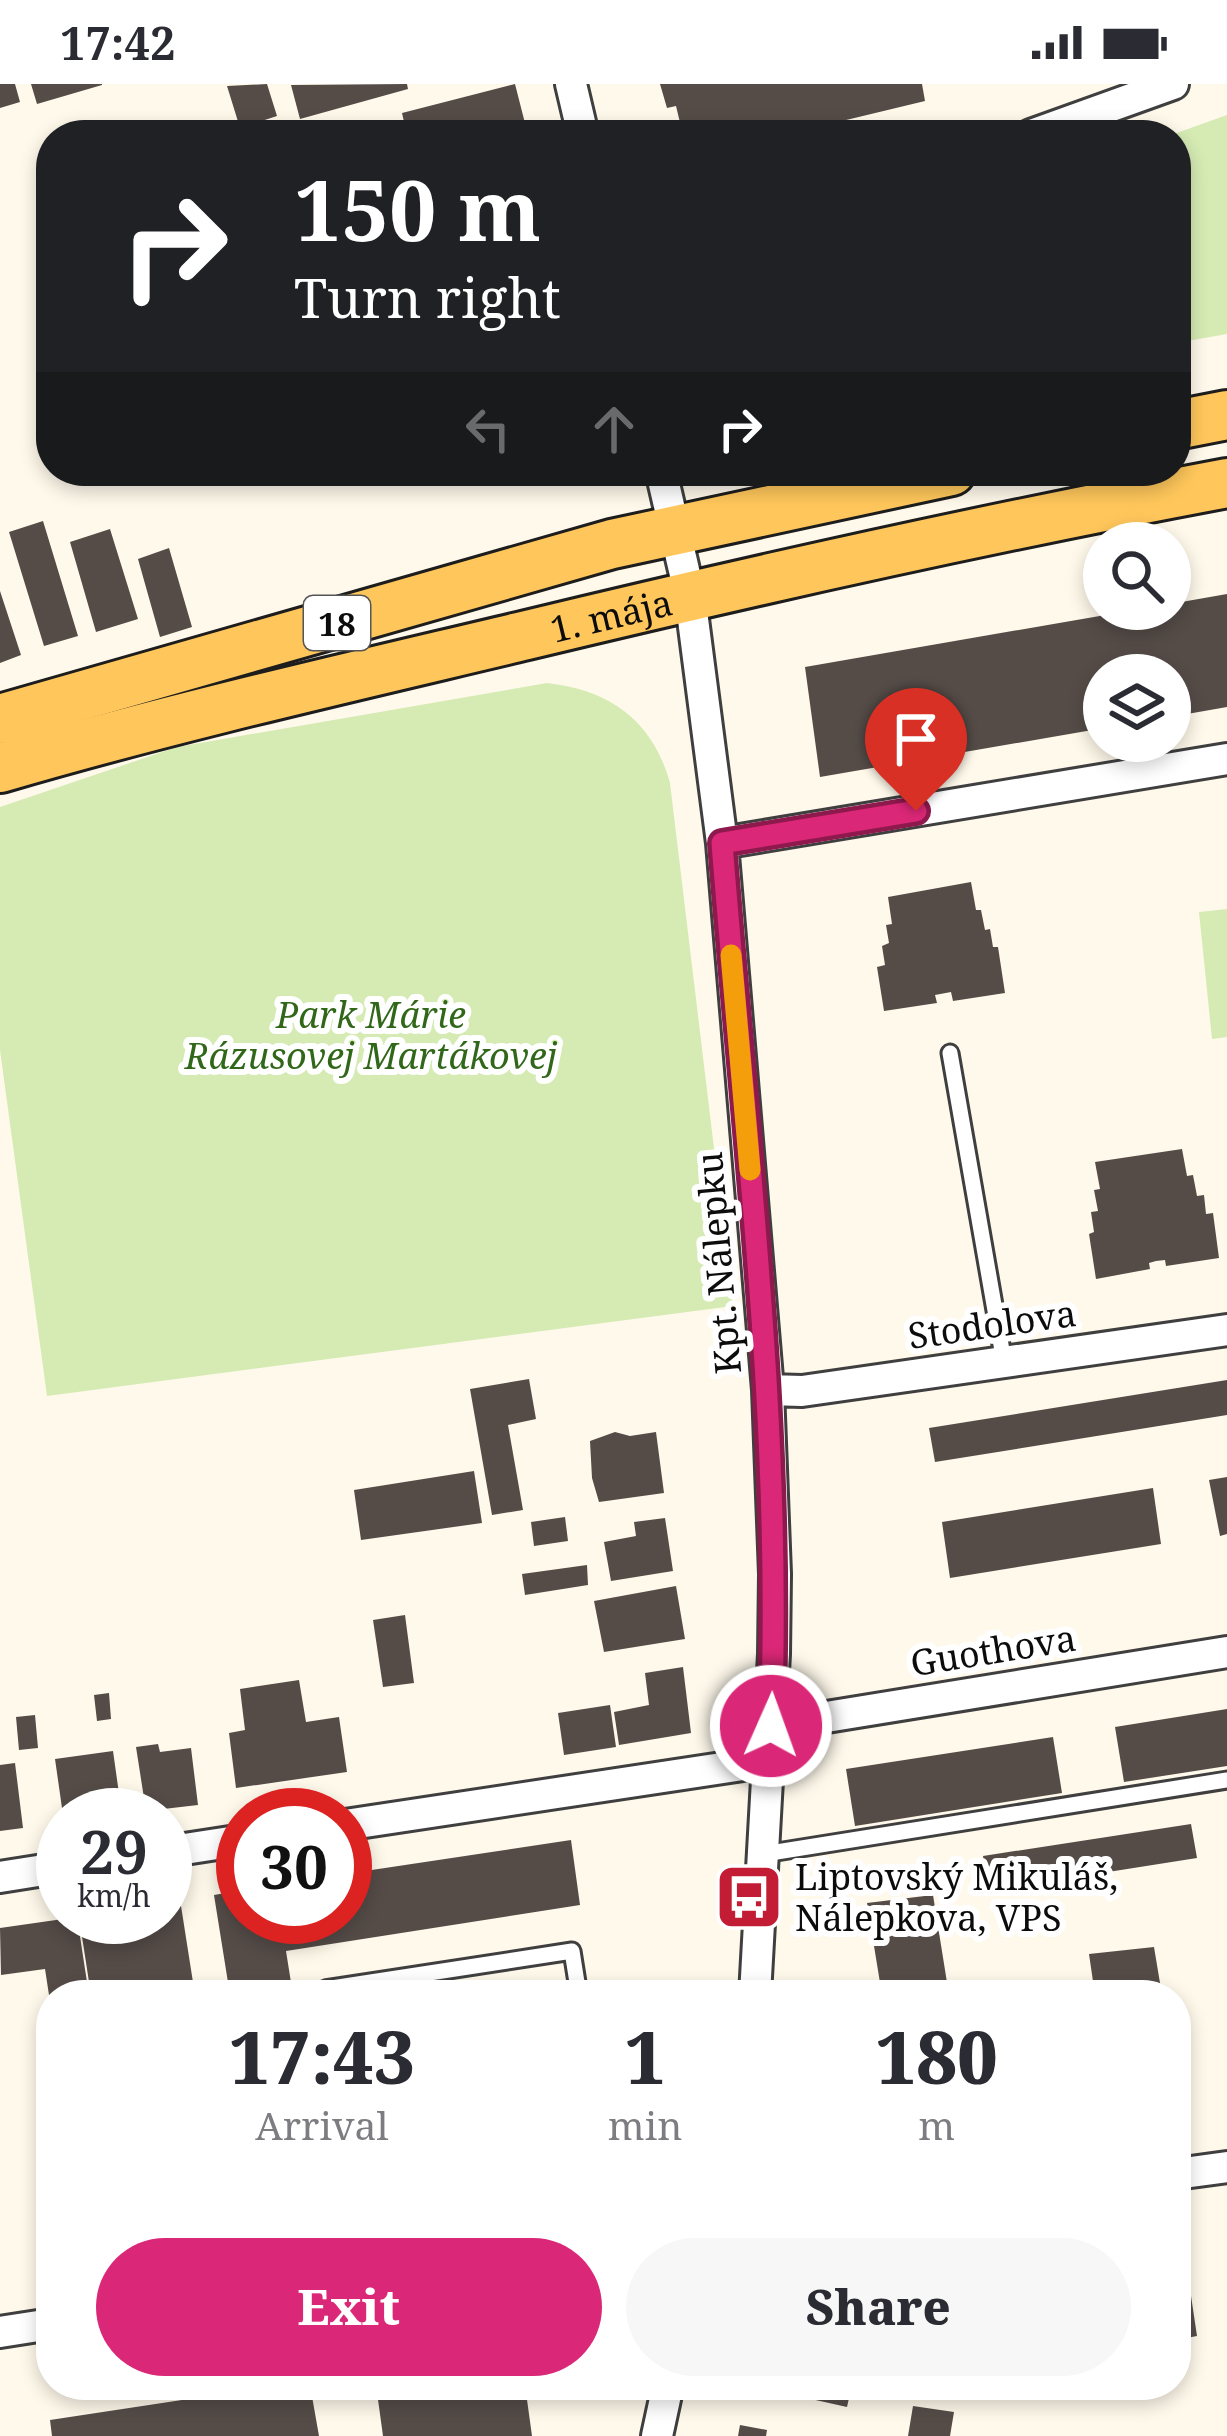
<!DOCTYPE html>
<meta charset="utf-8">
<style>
:root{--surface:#fff;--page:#f7f7f7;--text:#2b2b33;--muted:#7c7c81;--accent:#db2777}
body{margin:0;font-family:"Noto Serif",serif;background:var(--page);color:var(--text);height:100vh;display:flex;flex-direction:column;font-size:45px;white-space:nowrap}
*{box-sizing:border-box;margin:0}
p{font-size:39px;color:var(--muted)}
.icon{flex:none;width:66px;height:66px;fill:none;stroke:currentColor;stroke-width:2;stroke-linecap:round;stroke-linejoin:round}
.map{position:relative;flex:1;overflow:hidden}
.sheet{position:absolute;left:36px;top:1896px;width:1155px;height:420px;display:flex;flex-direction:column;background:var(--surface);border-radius:48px;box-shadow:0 6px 18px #0003}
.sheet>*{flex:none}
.guide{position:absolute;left:36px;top:36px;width:1155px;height:366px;border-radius:48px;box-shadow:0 6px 18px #0003;background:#202124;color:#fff;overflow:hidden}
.buttons{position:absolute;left:1083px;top:438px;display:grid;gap:24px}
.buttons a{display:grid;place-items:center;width:108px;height:108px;border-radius:50%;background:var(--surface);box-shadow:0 6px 18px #0003;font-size:60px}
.speed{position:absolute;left:36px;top:1704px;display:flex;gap:24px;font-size:60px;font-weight:700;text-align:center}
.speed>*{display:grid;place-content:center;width:156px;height:156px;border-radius:50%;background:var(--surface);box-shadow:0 6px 18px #0003;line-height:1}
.speed small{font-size:30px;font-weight:400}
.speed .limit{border:18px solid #d22;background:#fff;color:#111}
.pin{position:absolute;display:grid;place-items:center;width:102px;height:102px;color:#fff;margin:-123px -51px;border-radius:50% 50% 50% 0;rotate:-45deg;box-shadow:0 0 12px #0007}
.pin .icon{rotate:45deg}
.me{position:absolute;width:132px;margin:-66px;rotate:2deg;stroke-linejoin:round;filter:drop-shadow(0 0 9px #0008)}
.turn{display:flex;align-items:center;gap:42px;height:252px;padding:0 60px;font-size:54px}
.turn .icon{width:156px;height:156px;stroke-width:2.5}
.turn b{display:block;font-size:84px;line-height:102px}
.lanes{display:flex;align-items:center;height:114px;padding:0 60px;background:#0003;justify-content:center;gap:60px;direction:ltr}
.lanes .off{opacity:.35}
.eta{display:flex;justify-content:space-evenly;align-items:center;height:204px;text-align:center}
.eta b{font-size:72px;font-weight:800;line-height:84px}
.button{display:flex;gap:24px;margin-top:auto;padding:24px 60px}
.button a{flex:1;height:138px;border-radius:72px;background:var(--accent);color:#fff;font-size:48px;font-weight:800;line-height:138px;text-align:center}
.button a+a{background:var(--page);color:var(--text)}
.status{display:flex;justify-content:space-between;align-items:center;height:84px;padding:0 60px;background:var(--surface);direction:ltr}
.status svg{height:33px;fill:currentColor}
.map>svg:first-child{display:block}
.green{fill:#d5ebb3}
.building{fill:#554c48}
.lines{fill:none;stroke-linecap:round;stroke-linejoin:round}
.service-casing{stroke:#3f3f3f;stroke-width:21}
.minor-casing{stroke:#3f3f3f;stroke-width:36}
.primary-casing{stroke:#1d1d1d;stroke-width:54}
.service{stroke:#fff;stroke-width:15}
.minor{stroke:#fff;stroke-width:30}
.primary{stroke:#ffc75b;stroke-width:48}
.route-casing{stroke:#8e194d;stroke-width:30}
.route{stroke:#db2777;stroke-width:21}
.slow{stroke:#f59e0b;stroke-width:21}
.labels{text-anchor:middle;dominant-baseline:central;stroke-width:12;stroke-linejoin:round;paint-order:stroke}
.shield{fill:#fff;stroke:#555;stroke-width:3}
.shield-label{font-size:33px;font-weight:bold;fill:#0c0c0c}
.street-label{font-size:36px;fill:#0c0c0c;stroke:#fff}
.park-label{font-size:36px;font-style:italic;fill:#316719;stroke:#fff}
.poi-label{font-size:36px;fill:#0c0c0c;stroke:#fff;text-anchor:start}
</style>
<div class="status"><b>17:42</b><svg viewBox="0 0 49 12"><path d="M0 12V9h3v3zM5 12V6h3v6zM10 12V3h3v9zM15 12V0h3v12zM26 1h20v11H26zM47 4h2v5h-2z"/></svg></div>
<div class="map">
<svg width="1227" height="2352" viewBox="0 0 1227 2352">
<rect width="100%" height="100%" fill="#fff9eb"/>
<path class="green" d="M1227 31V250L1176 259V51H1171Z
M547 599C610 606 653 637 670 699L733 1222 47 1312 0 966V723L177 663Z
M1227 825V953L1212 955 1199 828Z"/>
<path class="building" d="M0 0H15L20 18 0 24Z
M31 0H102V1L37 20Z
M267 0 277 32 240 44 227 2Z
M407 0 408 5 300 35 291 1Z
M515 0 528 51H407L402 29Z
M660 0H922L925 17 784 51H683L676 22 667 24Z
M43 437 78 552 44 562 9 448Z
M110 445 138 535 96 548 70 458Z
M169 464 192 543 160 553 138 475Z
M0 507 21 571 0 579Z
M1227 510V623L1170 633V591H1104V644L820 693 805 583 1140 525H1170V520Z
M971 798 976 826H981L985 846 990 845 993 863H998L1005 909 953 917 951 908 935 911 937 919 884 927 877 883 885 881 882 862 889 859 886 841 892 840 888 813Z
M1182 1065 1187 1092 1193 1091 1197 1112 1204 1111 1206 1130 1213 1129 1219 1174 1166 1182 1165 1176 1156 1177 1149 1179 1150 1185 1096 1195 1089 1150 1094 1148 1091 1128 1098 1127 1094 1106 1100 1105 1095 1078Z
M529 1295 536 1335 508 1341 523 1426 492 1431 470 1305Z
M1227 1296V1331L935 1378 929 1344Z
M615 1348 630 1352 656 1348 664 1409 599 1418 592 1394 590 1357Z
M474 1387 482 1439 361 1456 354 1406Z
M1227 1393V1450L1220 1452 1209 1396Z
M1153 1404 1161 1460 950 1494 942 1438Z
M565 1433 568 1457 534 1462 531 1438Z
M665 1434 673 1487 611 1497 604 1458 636 1452 634 1438Z
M587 1481 588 1501 525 1511 522 1490Z
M676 1502 685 1555 604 1568 594 1517Z
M405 1531 414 1599 383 1603 373 1536Z
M683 1583 691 1649 619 1661 614 1628 649 1621 645 1589Z
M299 1596 306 1638 339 1633 347 1688 236 1704 229 1649 245 1646 240 1605Z
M109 1609 111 1635 97 1637 94 1611Z
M610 1621 616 1663 564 1671 558 1629Z
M1227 1625V1682L1124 1698 1115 1643Z
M35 1631 38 1664 19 1666 16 1633Z
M1053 1653 1062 1709 855 1742 846 1685Z
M158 1660 160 1668 191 1664 198 1721 146 1727 136 1663Z
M113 1667 122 1731H63L55 1675Z
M15 1679 23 1744 0 1747V1681Z
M1191 1740 1197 1774 988 1807 983 1772Z
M571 1756 580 1821 286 1867 293 1911H230L214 1811 243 1806V1833H345V1790Z
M176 1790 195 1911H91L79 1833H165V1792Z
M933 1811 949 1911H882L867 1819Z
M77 1833 89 1911H49L45 1885 1 1891 0 1844Z
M1154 1863 1162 1911H1095L1089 1870Z
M1184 2165 1197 2252 1176 2256V2166Z
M281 2301H310L319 2352H52L50 2336Z
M376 2301H525L532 2352H383Z
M776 2301H852L847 2323 775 2307Z
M913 2322 954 2328 950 2352H908Z
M740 2341 767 2346 766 2352H738Z"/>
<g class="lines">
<defs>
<path id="service" d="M950 969 1004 1278
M764 1770 1227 1696
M326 1911 325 1905 572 1867 579 1911"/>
<path id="minor" d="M571 0 583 51
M1031 51 1173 0
M661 387 690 512 722 759 768 1306 775 1490 774 1570 755 1911
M722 759 1227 675
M768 1306 802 1307 1227 1246
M771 1642 1227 1568
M345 1741 769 1677
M165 1768 243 1756
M0 1793 63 1783
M1176 2090 1227 2083
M0 2248 51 2240
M657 2352 668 2301"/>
<g id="primary">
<path d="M1176 341 1227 331"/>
<path d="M0 635 612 460 951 387"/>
<path id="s1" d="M0 684C174 633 351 593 527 551 759 495 992 443 1227 399"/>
</g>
</defs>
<use href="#service" class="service-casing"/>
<use href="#minor" class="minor-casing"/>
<use href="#primary" class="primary-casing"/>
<use href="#service" class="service"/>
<use href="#minor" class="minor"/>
<use href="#primary" class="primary"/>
</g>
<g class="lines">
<defs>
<path id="route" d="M771 1642C783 1346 745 1053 722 759L916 727"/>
</defs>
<use href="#route" class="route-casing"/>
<use href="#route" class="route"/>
<path class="slow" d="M731 871 750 1086"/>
</g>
<defs>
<symbol id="bus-square" viewBox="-11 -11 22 22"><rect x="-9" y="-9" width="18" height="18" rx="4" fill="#c31d35" stroke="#fff"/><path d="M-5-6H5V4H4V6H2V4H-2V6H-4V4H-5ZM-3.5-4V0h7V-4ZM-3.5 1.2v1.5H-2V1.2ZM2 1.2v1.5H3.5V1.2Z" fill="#fff"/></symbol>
</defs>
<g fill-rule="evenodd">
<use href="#bus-square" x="711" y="1775" width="76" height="76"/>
</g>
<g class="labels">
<rect class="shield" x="304" y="512" width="66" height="54" rx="9"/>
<g class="shield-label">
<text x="337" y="539">18</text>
</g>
<g class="street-label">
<text stroke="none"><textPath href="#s1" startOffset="630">1. mája</textPath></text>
<text transform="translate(718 1179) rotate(-95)">Kpt. Nálepku</text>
<text transform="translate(992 1240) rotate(-8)">Stodolova</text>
<text transform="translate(993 1566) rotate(-9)">Guothova</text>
</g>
<g class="park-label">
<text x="371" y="930">Park Márie<tspan x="371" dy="41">Rázusovej Martákovej</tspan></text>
</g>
<g class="poi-label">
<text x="795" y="1792">Liptovský Mikuláš,<tspan x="795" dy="41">Nálepkova, VPS</tspan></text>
</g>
</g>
</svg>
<div class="buttons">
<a><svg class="icon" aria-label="search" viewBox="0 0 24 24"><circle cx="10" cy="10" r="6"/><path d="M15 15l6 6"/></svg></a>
<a><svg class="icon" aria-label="layers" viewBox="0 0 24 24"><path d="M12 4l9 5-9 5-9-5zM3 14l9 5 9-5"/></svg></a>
</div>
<div class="speed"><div>29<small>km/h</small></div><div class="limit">30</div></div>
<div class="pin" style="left:916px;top:727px;background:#d93025"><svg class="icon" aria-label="arrive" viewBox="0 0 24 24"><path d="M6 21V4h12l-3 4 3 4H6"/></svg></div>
<svg class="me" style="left:771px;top:1642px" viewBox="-20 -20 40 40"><circle r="17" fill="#db2777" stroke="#fff" stroke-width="3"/><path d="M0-11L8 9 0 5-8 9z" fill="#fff"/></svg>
<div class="guide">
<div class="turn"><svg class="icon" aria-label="right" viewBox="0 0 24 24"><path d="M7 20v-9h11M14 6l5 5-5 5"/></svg><div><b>150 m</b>Turn right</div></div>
<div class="lanes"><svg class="icon off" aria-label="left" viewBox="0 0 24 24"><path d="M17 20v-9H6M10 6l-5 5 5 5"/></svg><svg class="icon off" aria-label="ahead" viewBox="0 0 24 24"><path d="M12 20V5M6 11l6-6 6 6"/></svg><svg class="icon" aria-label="right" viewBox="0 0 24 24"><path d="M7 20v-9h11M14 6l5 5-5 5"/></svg></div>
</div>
<section class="sheet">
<div class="eta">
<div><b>17:43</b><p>Arrival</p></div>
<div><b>1</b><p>min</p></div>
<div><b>180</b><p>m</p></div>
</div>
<div class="button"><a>Exit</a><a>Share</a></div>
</section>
</div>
